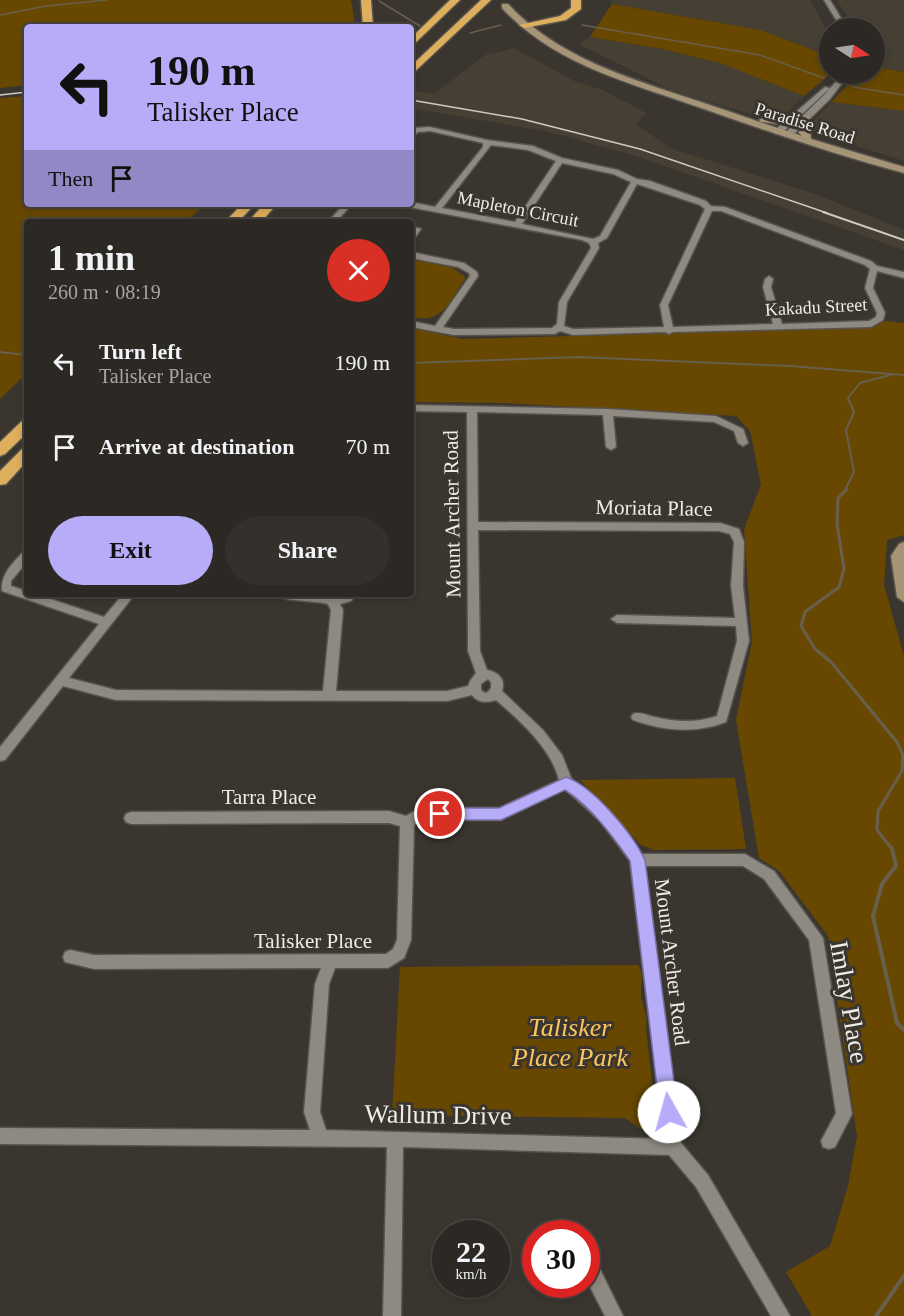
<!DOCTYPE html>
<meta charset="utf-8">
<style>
:root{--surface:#2c2823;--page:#34302b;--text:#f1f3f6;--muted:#a6a6a6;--line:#484441;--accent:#b6acf8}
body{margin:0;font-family:Georgia,serif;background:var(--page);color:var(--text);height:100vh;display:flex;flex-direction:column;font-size:22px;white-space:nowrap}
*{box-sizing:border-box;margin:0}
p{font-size:20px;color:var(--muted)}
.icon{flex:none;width:33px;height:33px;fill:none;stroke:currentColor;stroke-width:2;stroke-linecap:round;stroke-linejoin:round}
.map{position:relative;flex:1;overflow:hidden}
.panel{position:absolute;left:24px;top:219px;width:390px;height:378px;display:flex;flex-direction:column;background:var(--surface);border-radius:6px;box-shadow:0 3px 9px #0003,0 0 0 2px var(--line)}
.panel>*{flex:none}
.banner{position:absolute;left:24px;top:24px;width:390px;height:183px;border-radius:6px;box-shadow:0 3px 9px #0003,0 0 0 2px var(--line);background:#b6acf8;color:#111;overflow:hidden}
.needle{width:39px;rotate:102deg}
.buttons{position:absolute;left:819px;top:18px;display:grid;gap:12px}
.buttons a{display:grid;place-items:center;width:66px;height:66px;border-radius:50%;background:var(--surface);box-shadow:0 3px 9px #0003,0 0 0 2px var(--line);font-size:30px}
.speed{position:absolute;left:432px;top:1220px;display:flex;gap:12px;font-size:30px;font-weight:700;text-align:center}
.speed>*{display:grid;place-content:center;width:78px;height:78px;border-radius:50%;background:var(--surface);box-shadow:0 3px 9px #0003,0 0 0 2px var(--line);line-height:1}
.speed small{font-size:15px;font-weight:400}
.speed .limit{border:9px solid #d22;background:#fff;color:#111}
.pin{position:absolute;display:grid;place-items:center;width:51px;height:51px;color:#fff;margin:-26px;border:3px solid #fff;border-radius:50%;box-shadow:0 2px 6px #0007}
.me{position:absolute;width:66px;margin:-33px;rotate:353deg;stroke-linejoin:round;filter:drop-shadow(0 0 4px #0008)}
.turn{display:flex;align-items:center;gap:21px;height:126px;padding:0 24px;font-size:27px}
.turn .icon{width:78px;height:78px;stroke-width:2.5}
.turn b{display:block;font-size:42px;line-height:51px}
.then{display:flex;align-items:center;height:57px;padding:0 24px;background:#0003;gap:12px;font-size:22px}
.round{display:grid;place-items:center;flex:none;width:63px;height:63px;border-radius:32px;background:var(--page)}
.headline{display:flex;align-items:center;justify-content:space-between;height:102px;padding:0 24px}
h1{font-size:36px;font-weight:800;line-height:45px}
.primary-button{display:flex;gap:12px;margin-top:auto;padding:12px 24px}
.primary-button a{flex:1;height:69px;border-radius:36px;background:var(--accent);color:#111;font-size:24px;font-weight:800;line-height:69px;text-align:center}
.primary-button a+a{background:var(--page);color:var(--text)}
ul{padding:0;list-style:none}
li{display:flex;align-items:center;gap:18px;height:84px;padding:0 24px}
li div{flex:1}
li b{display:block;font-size:22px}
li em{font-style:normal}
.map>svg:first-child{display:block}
.built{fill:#463f33}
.green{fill:#684800}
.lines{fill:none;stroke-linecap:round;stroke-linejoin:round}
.stream-far3{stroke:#685f4d;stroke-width:1.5}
.stream-far2{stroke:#685f4d;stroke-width:2}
.stream-far1{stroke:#685f4d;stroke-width:3}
.stream{stroke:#685f4d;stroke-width:4}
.street-casing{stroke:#57534d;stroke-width:3}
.secondary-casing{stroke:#57534d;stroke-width:3}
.highway-casing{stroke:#57534d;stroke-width:3}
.street{fill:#8e8981;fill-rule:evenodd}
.secondary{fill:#a69476;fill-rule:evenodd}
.highway{fill:#deaf5c;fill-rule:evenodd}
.rail-far1{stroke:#cdcac5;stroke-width:1.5}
.rail{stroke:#cdcac5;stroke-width:2}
.route{fill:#b6acf8;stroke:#7670a1;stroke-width:1.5}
.labels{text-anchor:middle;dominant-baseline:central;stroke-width:6;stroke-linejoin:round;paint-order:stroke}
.far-street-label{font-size:18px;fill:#efece8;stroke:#3a362f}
.street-label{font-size:21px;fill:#efece8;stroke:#3a362f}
.near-street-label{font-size:26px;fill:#efece8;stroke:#3a362f}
.near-park-label{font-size:26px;font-style:italic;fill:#fcc45f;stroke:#3a362f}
</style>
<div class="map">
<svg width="904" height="1316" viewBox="0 0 904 1316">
<rect width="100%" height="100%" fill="#3a362f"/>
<path class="built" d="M611 0H810L829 34V56L761 30 612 4Z
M837 0H904V72L875 67 874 28H854Z
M590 37 662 49 720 63 804 96 782 117 757 116 673 91 579 44Z
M514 48 574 81 603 90 646 113 636 124 670 148 815 194 904 230V250L636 156 545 131 411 108V92L416 91 434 94 485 55Z
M831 102 904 111V161L811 131 812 123Z"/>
<path class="green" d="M0 0H351L354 18 352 27H27V85L0 88Z
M612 4 761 30 829 56 830 74 804 96 720 63 662 49 590 37Z
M875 67 904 72V111L831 102 859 74H874Z
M27 96V204H205L186 222H27V373L0 399V98Z
M411 259 453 268 464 276 465 279C449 302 443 324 411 317Z
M886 321 904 323V535L887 540 884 585 904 656V1316H812L786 1272 830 1246 848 1186 857 1136 828 936 779 871 759 858 736 720 752 642 744 529 761 485 750 431 736 416 505 403 411 402V328L462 339 863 328Z
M735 778 746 849 654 850 641 845 580 780Z
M638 965C645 976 640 983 641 994 642 1008 648 1012 646 1028L656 1119 650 1127 641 1129 625 1118 392 1115 400 967Z"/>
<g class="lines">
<path class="stream-far3" d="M379 1 420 26
M0 15 46 6 107 0
M582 25 760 55 824 78
M470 33 501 25
M853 87 904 95"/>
<path class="stream-far2" d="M0 352 27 355
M411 363 578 357 790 366 904 375
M845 490 854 472 846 430 854 412 848 398 860 383 894 374"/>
<path class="stream-far1" d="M847 489 838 498 837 524 844 569 839 587 805 612 801 626 815 649 831 662 897 742 903 755 902 771 878 811 877 830 892 849"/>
<path class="stream" d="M892 848 896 866 882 884 873 916 897 1023 904 1030
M876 1316 904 1276"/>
<defs>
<path id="street" d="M824 0H830L847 28H841Z
M843 74H849L830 99 791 137H785V133L824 95Z
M825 87 830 88 781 134H775V130Z
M430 127 487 140 533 146 562 158 618 170 637 179 650 181 706 201 711 206 725 207 871 261 877 266 904 272V278L877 271 873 288 885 313 883 320 871 327 673 332 669 334 665 332 573 335 560 331 555 334 454 335 411 327V321L435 326 470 276 469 273 458 267 411 258V252L464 263 477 272 478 276 443 327 454 329 552 328 557 324 559 302 591 248 589 243 582 240 404 206 403 204H411V202L435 207 483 147V143L430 131 418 132 411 138V131L413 128ZM491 145 528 150 556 161 515 222 442 208ZM562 163 613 174 631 182 600 236 593 239 522 224ZM637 184 700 205 705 209 660 305 664 327 573 329 564 326 567 302 599 248 598 243 607 238ZM712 211H721L865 265 870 269 865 288 877 313 876 317 869 321 782 324 771 287 773 279 769 276 765 279 763 287 773 324 673 327 668 305Z
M344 204H352L336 222H328Z
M414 227 421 229 414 239H411V231Z
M411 405 608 409 716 416 743 429 748 443 743 446 738 443 734 431 714 422 613 416 616 447 611 450 606 447 603 415 477 412 478 522 720 523 739 529 744 542 743 586 749 641 726 722C695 734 664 731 633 720L631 717 633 714C640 711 648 716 655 717 675 722 697 723 717 716L737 641 736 626 617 623 611 619 617 615 735 618 731 586 734 542 730 534 719 531 478 530 480 651 487 670C498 672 506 679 502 691L543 730 562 755 572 780 591 795 610 814 641 854H745L774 871 823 938 852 1114 835 1147 829 1149 823 1147 821 1141 836 1113 809 940 764 879 743 866H645L681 1143 708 1175 790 1316H771L696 1187 669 1155 403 1147 401 1316H383L387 1147 0 1144V1128L310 1130 304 1112 315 984 321 968 94 969 65 962 63 957 65 952 70 950 94 955 386 954 393 949 397 940 400 826 389 823 131 824 126 822 124 818 126 814 131 812 389 811 406 816 420 808H500L559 780C551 748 520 721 496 700 487 703 478 703 472 695L447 701 116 700 63 686 5 760 0 761V747L99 624 2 591C0 575 13 563 23 552L27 551V562L11 581V586L27 591V594H36L104 617 123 594H135L69 678 116 690 323 691 331 610 328 604C314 600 282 602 273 594H323L333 597 347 594 353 598 351 601 340 604 343 610 336 691H447L468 686 470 681 476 673 468 651 467 412 411 411ZM488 679 491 682V688L488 692 485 693 481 690V684ZM565 789 601 822 630 861 664 1139 326 1130 320 1112 329 984 335 968H388L404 958 411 940 414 825 422 820H501Z
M586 1251 592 1253 623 1316H605L586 1279Z"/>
<path id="secondary" d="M502 4H508C558 58 629 78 698 101 732 112 767 125 802 136L799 133 801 118 809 116 811 139 904 167V173C836 155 770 132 704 109 632 83 556 66 502 8Z
M764 117 789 119 794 122 789 125 761 122 759 120Z
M904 542V602L897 597 891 556 899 544Z"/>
<path id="highway" d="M361 0H371L373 27H363Z
M450 0H460L411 47V38Z
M481 0H491L411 75V66Z
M571 0H581V9L566 20 524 28 519 25 560 16 571 8Z
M242 204H255L238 222H225Z
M264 204H277L261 222H248Z
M27 419V433L5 454 0 456V442L22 421Z
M27 447V461L6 484 0 485V471L22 449Z"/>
</defs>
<use href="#street" class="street-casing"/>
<use href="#secondary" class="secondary-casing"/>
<use href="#highway" class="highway-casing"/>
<use href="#street" class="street"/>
<use href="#secondary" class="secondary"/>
<use href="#highway" class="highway"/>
<path class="rail-far1" d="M0 95 27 92
M411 100 522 119 640 149 827 213"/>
<path class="rail" d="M823 212 904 240"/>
</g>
<path class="route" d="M566 777C593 786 633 834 645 860L678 1112 676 1118 669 1121 663 1118 660 1112 630 861C612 835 591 807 565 790L501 820H440L432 814 440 808H499Z"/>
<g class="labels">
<g class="far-street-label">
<text transform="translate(805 123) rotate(17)">Paradise Road</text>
<text transform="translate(518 209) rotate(11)">Mapleton Circuit</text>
<text transform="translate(816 307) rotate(-3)">Kakadu Street</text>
</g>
<g class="street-label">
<text transform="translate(654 508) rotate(1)">Moriata Place</text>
<text transform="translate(452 514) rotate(-91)">Mount Archer Road</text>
<text x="269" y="797">Tarra Place</text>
<text x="313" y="941">Talisker Place</text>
<text transform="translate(672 962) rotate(83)">Mount Archer Road</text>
</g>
<g class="near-street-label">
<text transform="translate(849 1002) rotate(80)">Imlay Place</text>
<text transform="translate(438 1115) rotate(1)">Wallum Drive</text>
</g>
<g class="near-park-label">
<text x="570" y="1027">Talisker<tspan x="570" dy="30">Place Park</tspan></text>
</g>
</g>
</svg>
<div class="buttons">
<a><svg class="needle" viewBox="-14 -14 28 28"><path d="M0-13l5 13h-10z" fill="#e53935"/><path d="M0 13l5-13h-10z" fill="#a6a6a6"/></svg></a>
</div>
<div class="speed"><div>22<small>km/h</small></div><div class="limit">30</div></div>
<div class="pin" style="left:440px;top:814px;background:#d93025"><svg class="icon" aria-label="arrive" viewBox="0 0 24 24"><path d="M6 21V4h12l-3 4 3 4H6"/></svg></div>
<svg class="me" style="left:669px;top:1112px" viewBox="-20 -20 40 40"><circle r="19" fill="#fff"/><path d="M0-13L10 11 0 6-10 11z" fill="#b6acf8"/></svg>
<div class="banner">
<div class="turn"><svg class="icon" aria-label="left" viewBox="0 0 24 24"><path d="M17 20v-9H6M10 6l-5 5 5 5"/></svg><div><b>190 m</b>Talisker Place</div></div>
<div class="then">Then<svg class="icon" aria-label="arrive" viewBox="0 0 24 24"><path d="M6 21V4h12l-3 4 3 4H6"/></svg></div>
</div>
<section class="panel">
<div class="headline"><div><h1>1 min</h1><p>260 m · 08:19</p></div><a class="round" style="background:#d93025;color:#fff"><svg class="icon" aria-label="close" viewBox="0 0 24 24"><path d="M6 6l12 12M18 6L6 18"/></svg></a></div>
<ul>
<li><svg class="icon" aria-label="left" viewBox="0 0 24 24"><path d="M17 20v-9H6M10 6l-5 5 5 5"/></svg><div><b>Turn left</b><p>Talisker Place</p></div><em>190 m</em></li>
<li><svg class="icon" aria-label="arrive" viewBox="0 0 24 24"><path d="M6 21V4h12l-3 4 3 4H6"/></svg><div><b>Arrive at destination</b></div><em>70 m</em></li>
</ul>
<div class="primary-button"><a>Exit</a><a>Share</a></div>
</section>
</div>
